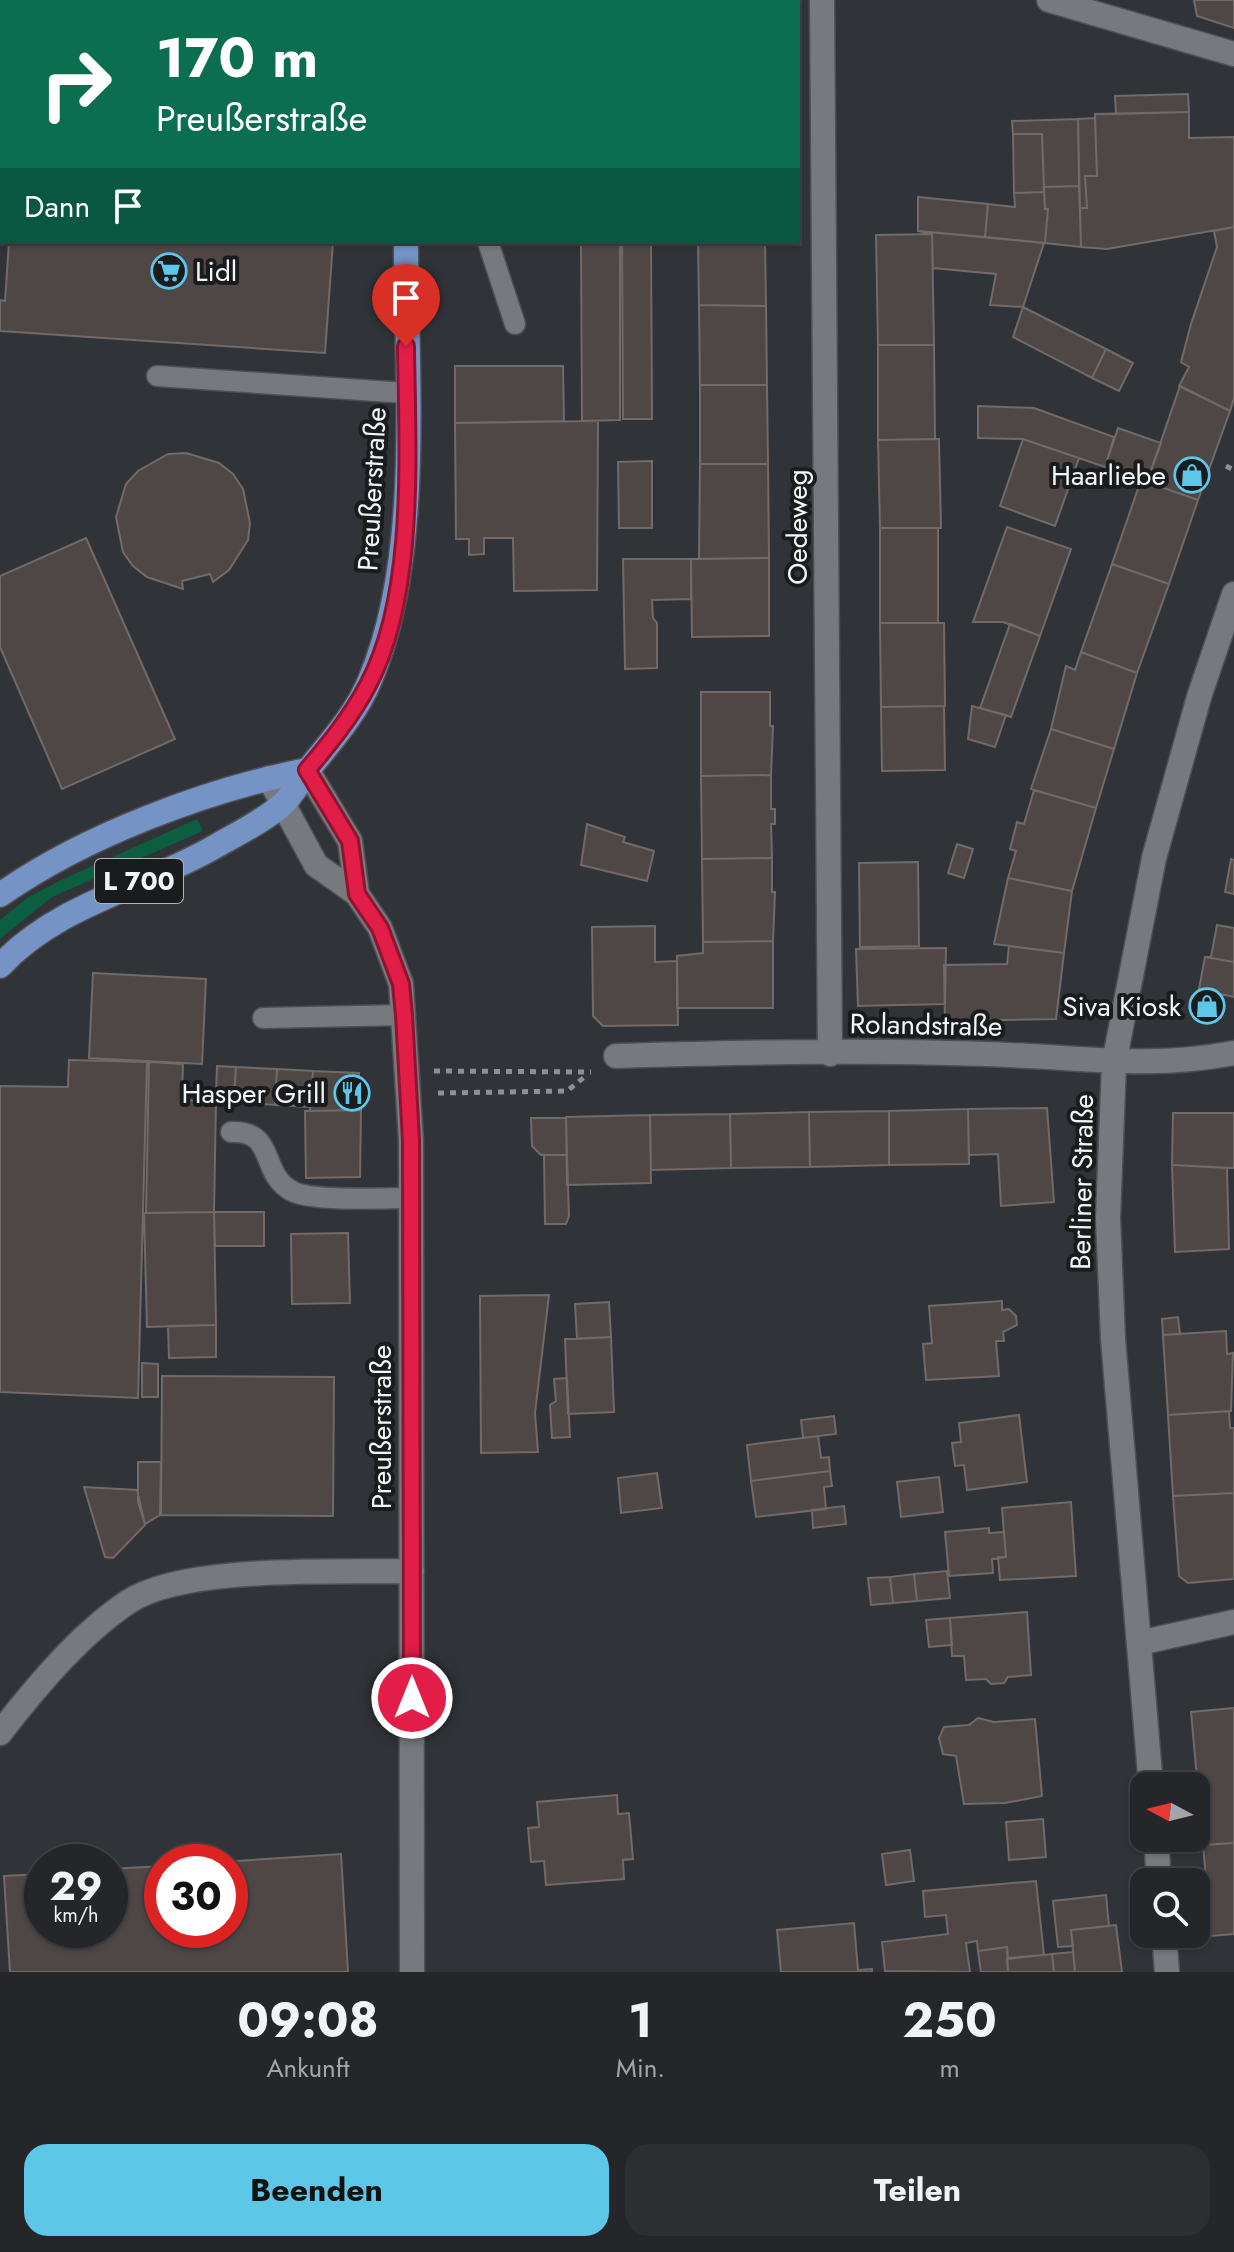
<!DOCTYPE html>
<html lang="de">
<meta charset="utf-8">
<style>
:root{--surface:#24262a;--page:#2c2e32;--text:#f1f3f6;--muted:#a3a5a8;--line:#414347;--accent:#5cc7e7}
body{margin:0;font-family:Jost,sans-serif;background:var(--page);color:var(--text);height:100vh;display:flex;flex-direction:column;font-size:30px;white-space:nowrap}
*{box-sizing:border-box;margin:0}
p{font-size:26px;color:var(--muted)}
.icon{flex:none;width:44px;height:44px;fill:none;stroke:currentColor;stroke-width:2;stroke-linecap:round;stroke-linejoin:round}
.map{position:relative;height:1972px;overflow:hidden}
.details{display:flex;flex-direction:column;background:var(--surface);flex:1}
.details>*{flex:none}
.top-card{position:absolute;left:0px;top:0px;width:800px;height:244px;box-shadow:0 2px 6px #0004,0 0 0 2px var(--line);background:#0b6e4f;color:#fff;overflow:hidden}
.needle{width:52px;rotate:277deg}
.fabs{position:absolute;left:1130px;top:1772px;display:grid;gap:16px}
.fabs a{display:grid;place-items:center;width:80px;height:80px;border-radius:16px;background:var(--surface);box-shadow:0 2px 6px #0004,0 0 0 2px var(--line);font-size:40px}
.speed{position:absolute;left:24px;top:1844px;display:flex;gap:16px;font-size:40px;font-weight:700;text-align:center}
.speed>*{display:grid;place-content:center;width:104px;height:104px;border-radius:50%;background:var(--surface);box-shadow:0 2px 6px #0004,0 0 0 2px var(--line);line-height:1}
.speed small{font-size:20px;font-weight:400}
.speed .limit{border:12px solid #d22;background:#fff;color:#111}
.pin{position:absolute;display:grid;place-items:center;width:68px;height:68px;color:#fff;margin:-82px -34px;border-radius:50% 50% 50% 0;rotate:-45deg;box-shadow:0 0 8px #0007}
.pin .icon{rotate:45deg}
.me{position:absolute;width:88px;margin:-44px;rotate:0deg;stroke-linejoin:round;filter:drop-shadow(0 0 6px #0008)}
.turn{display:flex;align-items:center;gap:28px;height:168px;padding:0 24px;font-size:36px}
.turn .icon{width:104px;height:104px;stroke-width:2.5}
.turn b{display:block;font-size:56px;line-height:68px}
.then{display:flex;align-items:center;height:76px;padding:0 24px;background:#0003;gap:16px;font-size:30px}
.eta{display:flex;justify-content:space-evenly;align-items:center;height:136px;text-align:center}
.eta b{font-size:48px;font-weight:700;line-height:56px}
.button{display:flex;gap:16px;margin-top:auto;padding:16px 24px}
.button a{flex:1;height:92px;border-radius:24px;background:var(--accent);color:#111;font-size:32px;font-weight:700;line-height:92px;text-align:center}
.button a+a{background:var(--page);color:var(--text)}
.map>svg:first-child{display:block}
.green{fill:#0c5e40}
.building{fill:#4e4746;stroke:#716a68;stroke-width:2}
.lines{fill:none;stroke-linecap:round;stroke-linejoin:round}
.service-casing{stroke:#4d4f53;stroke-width:23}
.minor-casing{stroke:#4d4f53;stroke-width:27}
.primary-casing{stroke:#4d4f53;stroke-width:27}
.path{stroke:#8d9094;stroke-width:5;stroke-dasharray:6 6;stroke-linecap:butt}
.service{stroke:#767a7f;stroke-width:20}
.minor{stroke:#767a7f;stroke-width:24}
.primary{stroke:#7593c5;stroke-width:24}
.route-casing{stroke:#92132f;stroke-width:20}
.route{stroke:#e11d48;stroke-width:14}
.labels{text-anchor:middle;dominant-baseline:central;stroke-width:8;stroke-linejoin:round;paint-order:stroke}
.shield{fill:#191b1d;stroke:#b2b4b6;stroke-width:2}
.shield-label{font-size:26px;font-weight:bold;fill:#f3f5f8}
.poi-label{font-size:28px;fill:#f3f5f8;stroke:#191b1d;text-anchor:end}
.street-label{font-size:28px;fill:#f3f5f8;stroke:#191b1d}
</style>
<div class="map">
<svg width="1234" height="1972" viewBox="0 0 1234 1972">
<rect width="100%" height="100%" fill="#303338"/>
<path class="green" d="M197 819 203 831 52 897 0 939V920L27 898 61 880Z"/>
<path class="building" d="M1194 0H1234V28L1197 16Z
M1188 94 1189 112 1116 114 1115 96Z
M1189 112V138L1234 137V227L1107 249 1081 247 1080 208H1087L1085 176H1097L1095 114Z
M1095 118 1097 176H1085L1087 208H1080L1078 119Z
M1078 119 1079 186 1044 187 1042 134H1013L1012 121Z
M1013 134H1042L1044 192 1014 193Z
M1079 186 1081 247 1045 243 1048 209H1045L1044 187Z
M1044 192 1045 209H1048L1045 243 985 237 988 204 1015 207 1014 193Z
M918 197 988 204 985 237 918 231Z
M1234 227V398L1230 411 1179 386 1189 367 1181 362 1191 324 1217 247 1214 231Z
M918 231 1044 243 1023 307 990 305 996 274 933 268 932 234Z
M932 234 934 345H878L876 235Z
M9 242H333L325 353 0 331V300L5 301Z
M581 242H620V420L582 421Z
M622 242H651L652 419H623Z
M698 242H765L766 306 699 305Z
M699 305 766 306 767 385H700Z
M1023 307 1106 349 1092 378 1013 337Z
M878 345H934L935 439 878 440Z
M1106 349 1133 363 1119 391 1092 378Z
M455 366H563L564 421 455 423Z
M700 385H767L768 464H700Z
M1180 386 1230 411 1198 500 1147 482Z
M978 406 1034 408 1114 437 1105 467 1023 439 978 438Z
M598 421 597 590 514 591 513 538H484V554L469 555V539H456L455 423Z
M1118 428 1161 443 1147 482 1105 467Z
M939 439 941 528H880L878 440Z
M1023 439 1079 458 1055 526 1000 506Z
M186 453 219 463 233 474 243 489 250 523 248 540 229 570 213 582 210 574 182 581 183 589 147 577 133 566 123 552 116 517 126 484 138 471 168 454Z
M652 461V528H619L618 462Z
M700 464H768L769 558 699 559Z
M1141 480 1198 500 1169 584 1112 564Z
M1007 527 1071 549 1040 636 1003 622H973Z
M880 528H938V623H880Z
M86 538 175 739 62 789 0 647V576Z
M769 558V636L692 637 691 559Z
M623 559H691V599L652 600 653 618 657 623V668L625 669Z
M1112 564 1169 584 1137 673 1081 652Z
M880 623H944L945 706 881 707Z
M1010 624 1040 636 1011 717 980 708Z
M1081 652 1137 673 1114 749 1051 729 1066 666 1075 670Z
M701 692H770V726H773L771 775 701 776Z
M944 706 945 770 882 771 881 707Z
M972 706 1006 715 995 747 968 739Z
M1051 729 1114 749 1096 808 1031 789Z
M771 775V809H775V824H771L772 858 702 859 701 776Z
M1034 790 1096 808 1072 891 1008 878 1016 851 1010 849 1017 822 1024 824Z
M587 824 625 837 623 842 654 851 647 881 581 865Z
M957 844 973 849 964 878 948 873Z
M772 858V892H775L773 941 703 942 702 859Z
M1231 859 1234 860V894L1225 892Z
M918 862 919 946 860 947 859 863Z
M1008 878 1072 891 1064 953 994 944Z
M1217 925 1234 928V962L1205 957H1211Z
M655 926V962L677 961 678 1025 603 1026 593 1016 592 927Z
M773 941V1008H677V956L703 953V942Z
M1009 946 1064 953 1056 1019 945 1021 944 965 1007 964Z
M946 948 945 1004 858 1006 856 949Z
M1205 957 1234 962V997L1199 989Z
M93 973 206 979 202 1064 89 1058Z
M1199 989 1221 994 1215 1022 1194 1018Z
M69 1060 147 1062 138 1398 0 1392V1086L68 1087Z
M149 1062 183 1064 182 1100 216 1101 214 1212 146 1213Z
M217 1066 236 1067 234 1094H216Z
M236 1067 277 1069 275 1105 234 1102Z
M277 1069 313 1071 310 1107 275 1105Z
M313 1071 359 1073V1110L310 1111Z
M1047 1108 1054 1202 1001 1206 998 1154 969 1155 968 1109Z
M968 1109 969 1164 889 1165V1111Z
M361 1110 360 1177 306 1178 305 1111Z
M889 1111V1165L810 1167 809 1112Z
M809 1112 810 1167 731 1168 730 1114Z
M1173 1113H1234V1168L1172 1165Z
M730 1114 731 1168 651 1170 650 1115Z
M650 1115 651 1183 567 1185 566 1117Z
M531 1118H566L567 1155H541L532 1146Z
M544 1155H567L569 1216 566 1224H545Z
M1172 1165 1227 1168 1229 1249 1175 1252Z
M214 1212H264V1246H215Z
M214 1212 216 1325 147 1327 144 1213Z
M348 1233 350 1303 292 1304 291 1234Z
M549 1295 535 1413 538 1452 481 1453 480 1296Z
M1002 1301V1310L1009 1309 1016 1316 1017 1325 1003 1332 1004 1341H996L999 1376 926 1380 923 1344 932 1343 929 1306Z
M609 1302 611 1337 577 1339 575 1304Z
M1178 1317 1180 1334 1163 1335 1162 1319Z
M216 1325V1357L169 1358 168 1326Z
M1226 1331 1227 1354 1233 1353 1231 1411 1168 1415 1163 1335Z
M611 1337 614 1412 568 1414 565 1339Z
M142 1363 158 1364V1397H142Z
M162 1376 334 1377 333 1516 161 1515Z
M567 1378 570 1437 552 1438 550 1405 556 1401 554 1379Z
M1229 1411 1230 1428H1234V1493L1173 1496 1168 1415Z
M1019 1415 1027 1482 967 1490 964 1465 955 1466 952 1443 961 1442 959 1423Z
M834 1416 836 1434 803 1438 801 1420Z
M818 1436 821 1458 829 1457 830 1471 751 1481 747 1445Z
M138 1462H161L160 1515 145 1524 138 1502Z
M830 1471 832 1486 824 1487 826 1509 756 1517 751 1481Z
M657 1473 662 1508 621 1513 618 1478Z
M939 1477 943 1512 901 1517 897 1482Z
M84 1487 137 1490 145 1525 113 1558 105 1557Z
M1234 1493V1579L1188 1583 1179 1576 1173 1496Z
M1071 1502 1076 1576 1000 1580 998 1557H1006L1002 1508Z
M844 1506 846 1524 813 1528 812 1510Z
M989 1528V1533L1004 1532 1006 1557 992 1559 993 1573 949 1576 945 1532Z
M947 1571 950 1598 917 1601 914 1574Z
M914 1574 917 1601 893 1603 890 1577Z
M890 1577 893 1603 871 1605 868 1578Z
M1027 1612 1031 1675 1008 1677 1004 1683 991 1684 986 1679 966 1680 964 1656H952L950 1618Z
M950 1618 952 1645 929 1647 926 1620Z
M1234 1708V1843L1203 1845 1191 1712Z
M978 1718 994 1722 1035 1719 1042 1796 1005 1803 964 1804 956 1756 943 1754 939 1738 944 1727 969 1725Z
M617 1795 618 1814 629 1813 633 1859 623 1860 624 1879 546 1885 544 1861 531 1862 528 1828 539 1827 537 1802Z
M1043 1819 1046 1857 1009 1860 1006 1822Z
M1234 1843V1934L1211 1936 1203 1845Z
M910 1850 914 1881 886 1885 882 1854Z
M341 1854 348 1972H10L4 1876 42 1874V1930H110V1869L162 1866V1930H230V1862H222Z
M1036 1881 1044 1955 1008 1958 1007 1947 978 1951 977 1941 966 1943 970 1972 885 1971 882 1942 948 1934 946 1915 925 1917 923 1891Z
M1106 1895 1109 1926 1071 1930 1073 1946 1058 1947 1053 1901Z
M854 1923 858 1970 872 1969V1972H781L777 1930Z
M1116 1925 1122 1972H1075L1071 1930Z
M1007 1947 1008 1972H981L978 1951Z
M1073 1952 1075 1972H1054L1052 1954Z
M1052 1954 1054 1972H1008L1007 1959Z"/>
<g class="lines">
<defs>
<path id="service" d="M488 242 515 324
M157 376 406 393
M263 1018 404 1015
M231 1132C277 1130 259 1174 292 1191 312 1202 384 1198 411 1198"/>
<path id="minor" d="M822 0 830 1054
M1049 0 1234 54
M307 770 350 841 357 894
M269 778 316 865 357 894 380 928 401 984 411 1140 412 1972
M616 1056C753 1052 892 1049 1029 1056 1103 1060 1159 1067 1234 1053
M1139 1643 1234 1622
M0 1733C36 1687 79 1635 128 1602 185 1564 340 1573 412 1571
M1151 1786 1113 1339 1108 1218 1114 1063 1154 858 1199 697 1234 594
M1156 1838 1159 1882
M1164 1934 1167 1972"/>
<path id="primary" d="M406 2V0
M0 895C84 836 206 790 307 770
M0 966C59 903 144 888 216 846 237 834 265 820 283 804 294 794 302 777 312 765 333 739 357 712 370 680 423 555 406 378 406 242"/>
</defs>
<use href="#service" class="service-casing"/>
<use href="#minor" class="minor-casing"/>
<use href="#primary" class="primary-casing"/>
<path class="path" d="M1226 466 1234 470
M434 1071 591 1072
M438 1093 567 1091 587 1075"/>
<use href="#service" class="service"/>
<use href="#minor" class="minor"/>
<use href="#primary" class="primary"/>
</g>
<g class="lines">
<defs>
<path id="route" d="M406 346C407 449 417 593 368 685 351 717 330 743 307 770L350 841 357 894 380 928 401 984 404 1015 411 1140 412 1698"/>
</defs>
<use href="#route" class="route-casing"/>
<use href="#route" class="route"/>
</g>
<defs>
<symbol id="supermarket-ring" viewBox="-11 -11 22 22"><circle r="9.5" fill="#191b1d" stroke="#5cc7e7" stroke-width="1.5"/><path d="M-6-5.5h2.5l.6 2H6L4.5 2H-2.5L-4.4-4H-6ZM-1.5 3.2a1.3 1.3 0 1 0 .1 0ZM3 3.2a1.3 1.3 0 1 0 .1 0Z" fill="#5cc7e7"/></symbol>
<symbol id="shop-ring" viewBox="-11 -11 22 22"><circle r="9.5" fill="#191b1d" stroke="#5cc7e7" stroke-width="1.5"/><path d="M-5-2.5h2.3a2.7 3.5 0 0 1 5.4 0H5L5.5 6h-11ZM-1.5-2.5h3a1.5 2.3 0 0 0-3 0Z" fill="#5cc7e7"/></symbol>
<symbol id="restaurant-ring" viewBox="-11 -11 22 22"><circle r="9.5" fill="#191b1d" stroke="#5cc7e7" stroke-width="1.5"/><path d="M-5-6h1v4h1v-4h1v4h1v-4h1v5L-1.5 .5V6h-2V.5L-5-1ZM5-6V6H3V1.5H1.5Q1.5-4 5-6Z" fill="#5cc7e7"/></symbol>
</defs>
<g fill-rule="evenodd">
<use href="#supermarket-ring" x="149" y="251" width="40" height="40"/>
<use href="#shop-ring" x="1172" y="455" width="40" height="40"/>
<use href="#shop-ring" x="1187" y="986" width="40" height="40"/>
<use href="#restaurant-ring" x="332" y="1073" width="40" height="40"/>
</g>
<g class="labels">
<rect class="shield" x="95" y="859" width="88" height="44" rx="6"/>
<g class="shield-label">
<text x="139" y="881">L 700</text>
</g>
<g class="poi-label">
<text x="195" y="271" text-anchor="start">Lidl</text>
<text x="1166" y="475">Haarliebe</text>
<text x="1181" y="1006">Siva Kiosk</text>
<text x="326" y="1093">Hasper Grill</text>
</g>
<g class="street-label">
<text transform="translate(372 489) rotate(-87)">Preußerstraße</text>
<text transform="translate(797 527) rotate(-90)">Oedeweg</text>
<text transform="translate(926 1025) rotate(1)">Rolandstraße</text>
<text transform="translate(1082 1182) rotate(-89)">Berliner Straße</text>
<text transform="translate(381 1427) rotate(-90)">Preußerstraße</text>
</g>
</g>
</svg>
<div class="fabs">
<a><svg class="needle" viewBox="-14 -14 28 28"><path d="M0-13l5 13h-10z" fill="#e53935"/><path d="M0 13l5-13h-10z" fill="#a3a5a8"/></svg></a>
<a><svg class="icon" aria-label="search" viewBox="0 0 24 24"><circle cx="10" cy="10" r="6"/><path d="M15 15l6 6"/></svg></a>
</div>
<div class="speed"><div>29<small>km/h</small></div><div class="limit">30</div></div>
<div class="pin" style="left:406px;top:346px;background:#d93025"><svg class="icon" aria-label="arrive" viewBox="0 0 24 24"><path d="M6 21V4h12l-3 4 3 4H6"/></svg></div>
<svg class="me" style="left:412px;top:1698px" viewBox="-20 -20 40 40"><circle r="17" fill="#e11d48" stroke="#fff" stroke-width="3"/><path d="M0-11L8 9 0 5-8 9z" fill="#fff"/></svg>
<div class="top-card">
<div class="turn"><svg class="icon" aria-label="right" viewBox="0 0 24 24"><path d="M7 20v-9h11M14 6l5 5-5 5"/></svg><div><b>170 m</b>Preußerstraße</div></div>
<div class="then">Dann<svg class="icon" aria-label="arrive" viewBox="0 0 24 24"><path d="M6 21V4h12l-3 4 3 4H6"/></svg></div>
</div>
</div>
<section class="details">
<div class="eta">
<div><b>09:08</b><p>Ankunft</p></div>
<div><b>1</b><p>Min.</p></div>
<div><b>250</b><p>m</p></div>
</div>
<div class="button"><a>Beenden</a><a>Teilen</a></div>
</section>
